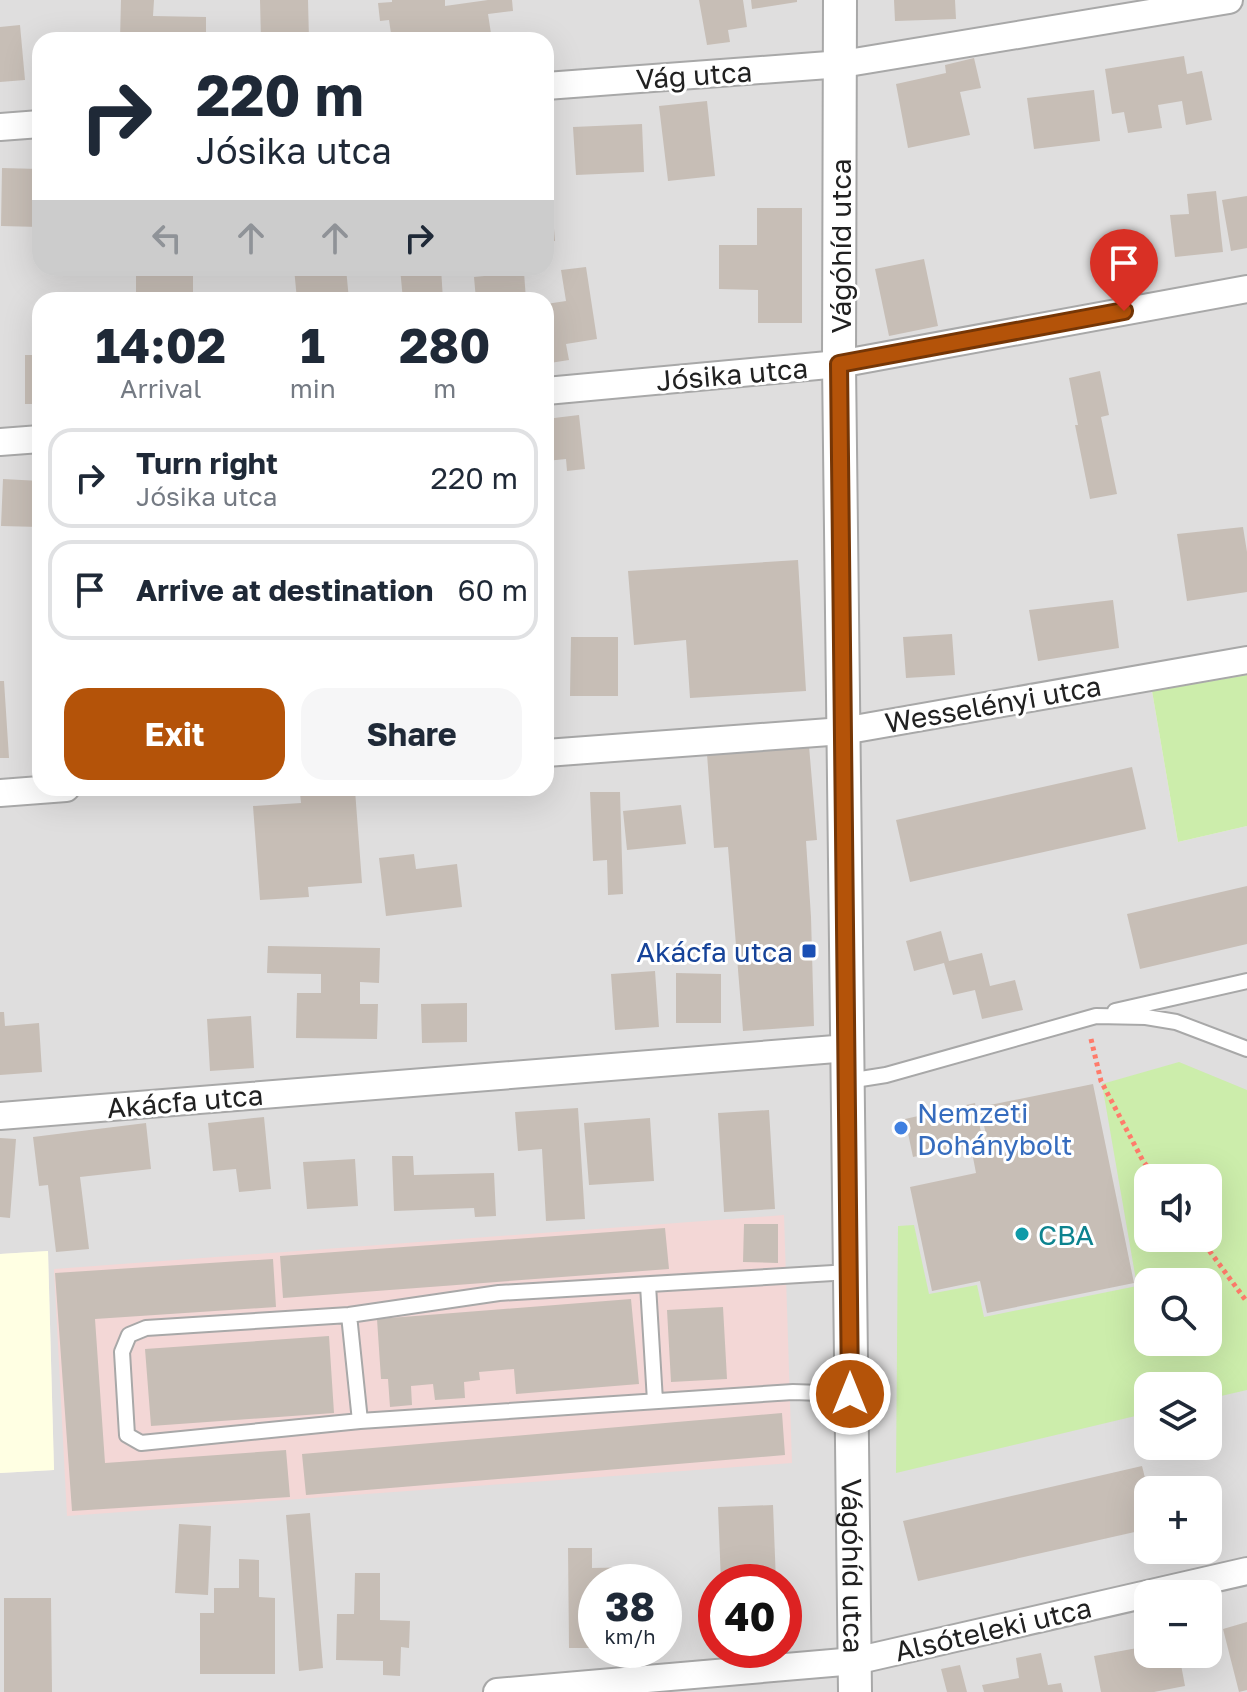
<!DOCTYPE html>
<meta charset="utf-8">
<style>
:root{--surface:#fff;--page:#f6f6f7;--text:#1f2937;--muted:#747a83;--line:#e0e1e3;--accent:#b45309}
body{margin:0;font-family:"Golos Text",sans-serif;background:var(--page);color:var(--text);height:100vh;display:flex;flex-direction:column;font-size:30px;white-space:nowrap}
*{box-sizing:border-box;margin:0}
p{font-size:26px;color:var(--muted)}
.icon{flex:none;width:44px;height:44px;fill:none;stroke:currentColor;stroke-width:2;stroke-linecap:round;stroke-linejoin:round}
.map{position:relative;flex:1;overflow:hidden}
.panel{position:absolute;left:32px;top:292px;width:522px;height:504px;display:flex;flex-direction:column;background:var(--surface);border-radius:24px;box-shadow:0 8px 32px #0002}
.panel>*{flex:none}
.guide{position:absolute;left:32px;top:32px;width:522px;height:244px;border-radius:24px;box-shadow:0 8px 32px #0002;background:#fff;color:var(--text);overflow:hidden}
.buttons{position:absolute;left:1134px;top:1164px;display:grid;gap:16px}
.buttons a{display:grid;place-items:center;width:88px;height:88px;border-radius:16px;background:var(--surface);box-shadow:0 8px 32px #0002;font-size:40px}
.speed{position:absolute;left:578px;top:1564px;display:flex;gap:16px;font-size:40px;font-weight:700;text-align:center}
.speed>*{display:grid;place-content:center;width:104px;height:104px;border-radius:50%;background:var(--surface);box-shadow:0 8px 32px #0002;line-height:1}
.speed small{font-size:20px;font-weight:400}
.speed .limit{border:12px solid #d22;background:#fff;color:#111}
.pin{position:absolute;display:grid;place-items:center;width:68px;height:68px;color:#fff;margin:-82px -34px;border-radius:50% 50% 50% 0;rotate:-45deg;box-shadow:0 0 8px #0007}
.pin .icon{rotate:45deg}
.me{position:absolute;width:88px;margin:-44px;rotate:0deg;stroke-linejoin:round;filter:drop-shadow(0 0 6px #0008)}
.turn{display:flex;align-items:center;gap:28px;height:168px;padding:0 32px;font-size:36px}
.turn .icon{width:104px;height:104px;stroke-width:2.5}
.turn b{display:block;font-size:56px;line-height:68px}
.lanes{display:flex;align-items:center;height:76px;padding:0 32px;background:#0003;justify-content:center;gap:40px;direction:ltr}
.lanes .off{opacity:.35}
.eta{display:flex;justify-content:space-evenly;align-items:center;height:136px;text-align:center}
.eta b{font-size:48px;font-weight:700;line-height:56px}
.action{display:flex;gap:16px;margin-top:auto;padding:16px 32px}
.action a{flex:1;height:92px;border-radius:24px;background:var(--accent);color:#fff;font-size:32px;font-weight:700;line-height:92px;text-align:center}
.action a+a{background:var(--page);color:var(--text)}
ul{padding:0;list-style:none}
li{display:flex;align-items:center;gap:24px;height:100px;margin:0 16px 12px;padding:0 16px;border:4px solid var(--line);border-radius:24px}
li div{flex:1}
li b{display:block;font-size:30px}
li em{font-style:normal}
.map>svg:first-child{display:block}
.residential{fill:#dfdede;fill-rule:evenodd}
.commercial{fill:#f3d7d6}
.education{fill:#ffffe3}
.grass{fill:#ccedab;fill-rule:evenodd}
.building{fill:#c7beb6}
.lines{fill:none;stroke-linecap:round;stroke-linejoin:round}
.service-casing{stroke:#a8a8a8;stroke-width:18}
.minor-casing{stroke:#a8a8a8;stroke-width:30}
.tertiary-casing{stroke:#a8a8a8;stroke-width:36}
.path{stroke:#ff7b6b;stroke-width:5;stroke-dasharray:4 4;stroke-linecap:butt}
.service{stroke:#fff;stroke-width:14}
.minor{stroke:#fff;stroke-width:26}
.tertiary{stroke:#fff;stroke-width:32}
.route-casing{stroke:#753606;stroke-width:20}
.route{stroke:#b45309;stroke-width:14}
.transit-dot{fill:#1a4fb4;stroke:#fff;stroke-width:3}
.shop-dot{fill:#3f7fe0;stroke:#fff;stroke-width:3}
.culture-dot{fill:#0f9aa8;stroke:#fff;stroke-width:3}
.labels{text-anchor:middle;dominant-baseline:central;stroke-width:6;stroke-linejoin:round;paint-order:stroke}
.street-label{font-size:28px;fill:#212121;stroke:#fff}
.transit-label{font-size:28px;fill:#164399;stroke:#fff;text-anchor:end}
.shop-label{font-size:28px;fill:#366cbe;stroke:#fff;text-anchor:start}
.culture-label{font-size:28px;fill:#0d838f;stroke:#fff;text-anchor:start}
</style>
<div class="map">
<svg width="1247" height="1692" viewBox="0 0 1247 1692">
<rect width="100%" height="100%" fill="#f2eee7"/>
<path class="residential" d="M0 0H1247V675L1152 691 1178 842 1247 826V1692H0V1473L54 1470 48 1251 0 1254ZM40 40H546V268H40ZM40 300H546V788H40ZM1148 1178H1208V1238H1148ZM1148 1282H1208V1342H1148ZM1148 1386H1208V1446H1148ZM1148 1490H1208V1550H1148ZM596 1582H664V1650H596ZM716 1582H784V1650H716ZM1148 1594H1208V1654H1148Z"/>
<path class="commercial" d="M784 1215 792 1463 67 1516 54 1269Z"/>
<path class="education" d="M48 1251 54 1470 0 1473V1254Z"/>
<path class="grass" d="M1247 675V826L1178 842 1152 691Z
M1179 1062 1247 1090V1390L1208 1399V1386H1148V1413L896 1473 898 1226 914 1225 929 1294 977 1285 984 1317 1137 1286 1102 1084ZM1148 1178H1208V1238H1148ZM1148 1282H1208V1342H1148Z"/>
<path class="building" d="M121 0H154L153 16 206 17V40H120Z
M260 0H308L309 40H261Z
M392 0H445V6L488 0H512L513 11 488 14 492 40H392L389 20 380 21 378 3 392 2Z
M699 0H743L747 27 728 30 730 42 707 45Z
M751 0H797V2L752 9Z
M894 0H955L956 19 895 21Z
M20 25 25 80 0 82V27Z
M1184 56 1187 74 1202 71 1212 120 1186 125 1182 101 1158 105 1162 128 1128 133 1124 112 1112 114 1105 69Z
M974 58 981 88 960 92 970 135 908 148 896 84 946 73 945 65Z
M1094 90 1100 141 1034 149 1027 98Z
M707 101 715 176 668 181 659 106Z
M642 124 644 172 576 175 573 127Z
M2 168 40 169V227L1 226Z
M551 191 555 241 546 242V192Z
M1216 191 1223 252 1175 257 1170 215 1189 214 1187 194Z
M1247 196V248L1231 251 1222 200Z
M757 208H802V323H758V290L719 289V245H757Z
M924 259 938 326 889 336 875 269Z
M586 267 597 339 566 344 569 360 550 363 546 338V304L566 301 561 270Z
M294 268H346L349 300H297Z
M400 268H441L443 300H403Z
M524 272 526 300H476L474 277Z
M136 274H193V300H136Z
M85 294H115L116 300H85Z
M25 355H40V404H25Z
M1100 371 1109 415 1101 417 1117 494 1090 499 1075 425H1078L1069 378Z
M579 415 585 469 567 471 566 459 546 461V419Z
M3 479 40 481V527L1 526Z
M1243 527 1247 552V592L1187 601 1177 534Z
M798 560 806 691 690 698 686 640 634 645 628 571Z
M1113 600 1119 648 1038 661 1029 610Z
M548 611 552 644 546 645V612Z
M952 634 955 675 906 678 903 637Z
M571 637H618V696H570Z
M0 681H4L9 758H0Z
M809 746 817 840 806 841 811 917 814 1026 743 1031 728 847 714 848 707 754Z
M1132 767 1146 829 910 882 896 820Z
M355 790 362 883 308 887 309 897 260 900 253 806 301 803 300 793Z
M590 792H620L623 894 608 895 607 860 593 861Z
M681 805 686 844 627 850 623 811Z
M414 854 416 869 457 864 462 907 386 916 379 858Z
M1247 886V944L1140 969 1127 914Z
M941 931 949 961 982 953 990 986 1015 980 1023 1010 982 1019 975 990 953 995 944 963 914 971 906 941Z
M268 946 380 948 379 983 360 982V1004H378L377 1039 296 1038 297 993H321V974L267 973Z
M655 971 659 1027 615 1030 611 974Z
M676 973 721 974V1023H676Z
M467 1003V1042L422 1043 421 1004Z
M0 1012H4L5 1026 39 1023 42 1072 0 1075Z
M251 1016 254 1068 210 1071 207 1019Z
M1093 1084 1134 1283 987 1313 980 1281 932 1291 910 1187 976 1173 971 1147 988 1144 980 1107Z
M975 1103 983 1142 913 1157 905 1119Z
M578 1108 585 1219 546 1221 542 1149 518 1151 515 1112Z
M769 1110 775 1209 724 1212 718 1113Z
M264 1117 271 1189 239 1192 236 1169 213 1171 208 1123Z
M650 1118 654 1181 589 1185 584 1123Z
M146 1123 151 1169 80 1177 89 1249 56 1252 48 1185 39 1186 33 1137Z
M0 1138 16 1139 10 1218 0 1217Z
M392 1156H413L414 1175 494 1173 496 1216 475 1217 474 1208 394 1211Z
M355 1159 358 1206 307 1209 303 1162Z
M744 1224H778V1263L743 1262Z
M665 1228 669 1269 283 1298 280 1256Z
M273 1259 276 1307 95 1319 105 1463 286 1450 290 1497 72 1511 55 1273Z
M631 1299 639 1384 516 1394 514 1369 479 1372 480 1380 464 1382 465 1398 435 1400 433 1384 411 1386 412 1405 390 1407 388 1379H381L377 1319Z
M723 1307 727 1379 671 1382 667 1310Z
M329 1336 334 1413 151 1426 145 1349Z
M782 1413 785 1455 306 1495 302 1454Z
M1142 1466 1148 1490V1529L918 1581 903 1521Z
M773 1505 776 1582H721L718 1507Z
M310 1513 323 1668 299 1671 286 1515Z
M179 1524 211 1526 208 1595 175 1593Z
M568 1548H592V1568L639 1567V1582H596L595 1648H569Z
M239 1559 259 1560V1597L275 1598V1674H200V1613H214V1588H239Z
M355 1573H380V1620L410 1621 409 1648 401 1647 400 1676 383 1675V1661L336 1660 337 1614H354Z
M4 1598H51L52 1692H4Z
M1247 1622V1690L1239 1692 1223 1629Z
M1148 1646V1654H1179L1185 1686 1154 1692H1101L1094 1656Z
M1041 1653 1048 1685 1061 1683 1063 1692H984L982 1685 1019 1678 1016 1658Z
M960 1665 967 1692H947L941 1669Z"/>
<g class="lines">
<defs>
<path id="service" d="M1115 1011 1247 981
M848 1081 886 1075 1096 1016 1146 1017 1176 1022 1247 1049
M850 1272 499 1293 349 1315 146 1328 129 1335 122 1352 127 1435 141 1443 360 1421 793 1392 850 1394
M648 1285 655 1401
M349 1315 360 1421"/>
<path id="minor" d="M546 86 842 64 1229 0
M0 127 40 124
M546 391 839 364 1247 289
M0 442 40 439
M546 753 843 731 1247 660
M0 793 66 788
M0 1116 848 1048
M497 1692 855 1661 1247 1571"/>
<g id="tertiary">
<path id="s1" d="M840 0 839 364 855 1692"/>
</g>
</defs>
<use href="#service" class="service-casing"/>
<use href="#minor" class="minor-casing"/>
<use href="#tertiary" class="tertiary-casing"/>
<path class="path" d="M1091 1039 1101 1081 1143 1161 1156 1178
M1200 1238 1247 1302"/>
<use href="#service" class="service"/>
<use href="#minor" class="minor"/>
<use href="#tertiary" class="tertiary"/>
</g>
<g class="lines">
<defs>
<path id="route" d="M850 1394 839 364 1124 311"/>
</defs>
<use href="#route" class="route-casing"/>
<use href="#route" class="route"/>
</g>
<rect class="transit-dot" x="801" y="943" width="16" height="16" rx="4"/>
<circle class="shop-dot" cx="901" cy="1128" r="8"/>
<circle class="culture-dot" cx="1022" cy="1234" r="8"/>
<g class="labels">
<g class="street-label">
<text transform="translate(694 75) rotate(-4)">Vág utca</text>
<text transform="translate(840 246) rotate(-90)">Vágóhíd utca</text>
<text transform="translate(732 374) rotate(-5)">Jósika utca</text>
<text transform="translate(993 704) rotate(-10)">Wesselényi utca</text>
<text transform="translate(185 1101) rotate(-5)">Akácfa utca</text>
<text stroke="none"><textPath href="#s1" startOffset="1566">Vágóhíd utca</textPath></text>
<text transform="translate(993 1629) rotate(-13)">Alsóteleki utca</text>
</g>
<g class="transit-label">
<text x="793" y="951">Akácfa utca</text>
</g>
<g class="shop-label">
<text x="917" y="1112">Nemzeti<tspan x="917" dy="32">Dohánybolt</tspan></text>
</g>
<g class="culture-label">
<text x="1038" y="1234">CBA</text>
</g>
</g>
</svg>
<div class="buttons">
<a><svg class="icon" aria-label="sound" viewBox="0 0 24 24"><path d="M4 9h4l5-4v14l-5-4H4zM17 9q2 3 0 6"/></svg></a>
<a><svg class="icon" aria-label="search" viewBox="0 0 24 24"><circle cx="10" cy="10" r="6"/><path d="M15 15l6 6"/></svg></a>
<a><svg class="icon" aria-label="layers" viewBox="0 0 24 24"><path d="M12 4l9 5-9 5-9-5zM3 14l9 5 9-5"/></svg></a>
<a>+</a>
<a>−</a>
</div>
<div class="speed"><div>38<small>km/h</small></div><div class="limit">40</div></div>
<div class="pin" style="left:1124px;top:311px;background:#d93025"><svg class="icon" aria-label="arrive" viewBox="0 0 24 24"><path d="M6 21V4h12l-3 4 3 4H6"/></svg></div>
<svg class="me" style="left:850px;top:1394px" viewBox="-20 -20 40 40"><circle r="17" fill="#b45309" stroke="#fff" stroke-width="3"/><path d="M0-11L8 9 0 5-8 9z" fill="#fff"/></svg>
<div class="guide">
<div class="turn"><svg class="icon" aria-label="right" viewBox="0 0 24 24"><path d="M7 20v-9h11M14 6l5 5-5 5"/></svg><div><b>220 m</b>Jósika utca</div></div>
<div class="lanes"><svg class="icon off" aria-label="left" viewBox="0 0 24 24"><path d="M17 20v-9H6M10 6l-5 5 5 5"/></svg><svg class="icon off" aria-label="ahead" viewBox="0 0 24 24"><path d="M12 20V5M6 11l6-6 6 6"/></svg><svg class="icon off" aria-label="ahead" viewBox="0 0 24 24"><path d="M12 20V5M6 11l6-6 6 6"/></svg><svg class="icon" aria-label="right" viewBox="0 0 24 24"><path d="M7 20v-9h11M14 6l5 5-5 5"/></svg></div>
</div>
<section class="panel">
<div class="eta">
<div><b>14:02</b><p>Arrival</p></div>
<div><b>1</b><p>min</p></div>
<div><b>280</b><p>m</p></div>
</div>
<ul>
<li><svg class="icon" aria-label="right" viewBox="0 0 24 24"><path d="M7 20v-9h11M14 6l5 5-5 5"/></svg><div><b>Turn right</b><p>Jósika utca</p></div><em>220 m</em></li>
<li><svg class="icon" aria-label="arrive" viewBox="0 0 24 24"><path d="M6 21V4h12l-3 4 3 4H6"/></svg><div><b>Arrive at destination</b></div><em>60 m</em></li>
</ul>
<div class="action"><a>Exit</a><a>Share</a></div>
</section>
</div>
